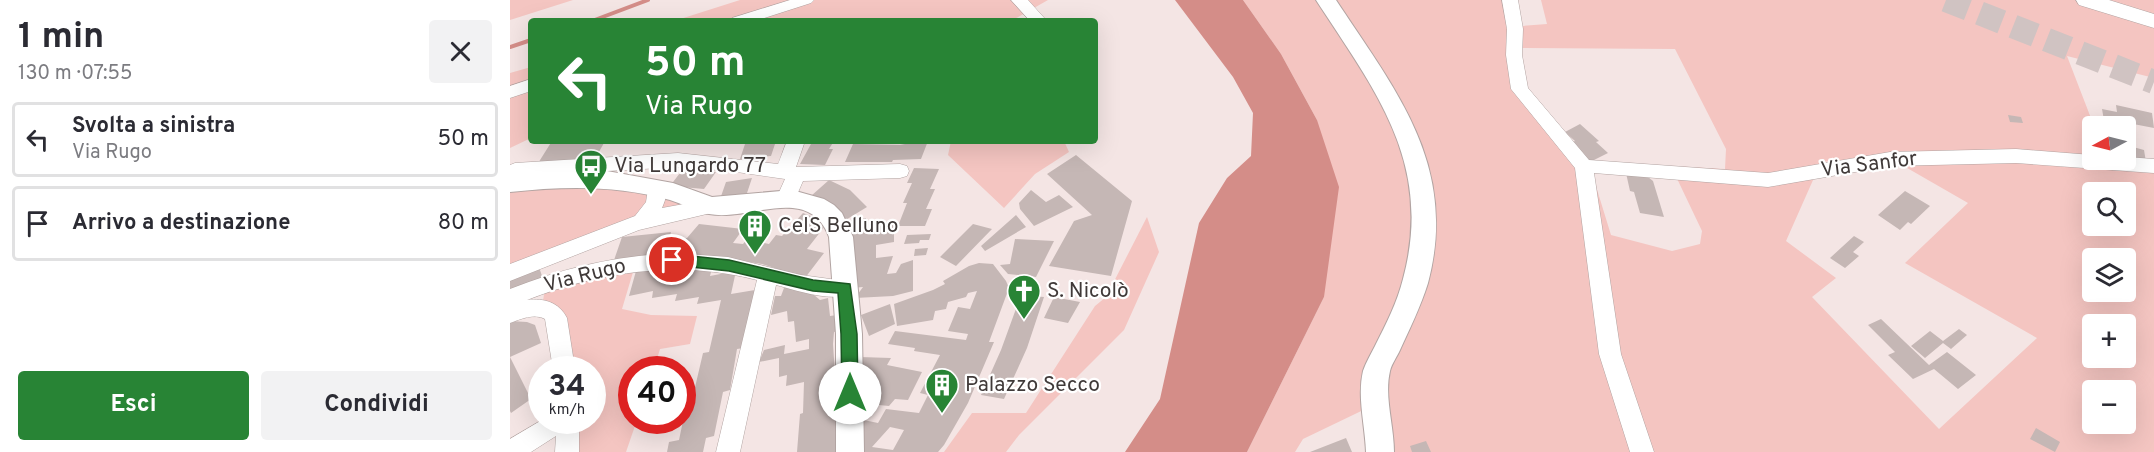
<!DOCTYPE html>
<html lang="it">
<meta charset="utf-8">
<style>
:root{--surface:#fff;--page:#f2f2f3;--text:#2b2b33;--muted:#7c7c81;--line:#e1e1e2;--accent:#288435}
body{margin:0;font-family:Overpass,sans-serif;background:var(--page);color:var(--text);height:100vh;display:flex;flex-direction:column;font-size:22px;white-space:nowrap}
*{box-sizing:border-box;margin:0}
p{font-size:20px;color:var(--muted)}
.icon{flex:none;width:33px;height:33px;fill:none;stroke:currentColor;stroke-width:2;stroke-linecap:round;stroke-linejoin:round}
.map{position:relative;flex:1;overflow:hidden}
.drawer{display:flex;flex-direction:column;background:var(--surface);width:510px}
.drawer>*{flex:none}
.banner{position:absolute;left:18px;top:18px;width:570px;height:126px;border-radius:6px;box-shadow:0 6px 24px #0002;background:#288435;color:#fff;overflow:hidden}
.needle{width:39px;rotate:263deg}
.tools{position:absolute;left:1572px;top:116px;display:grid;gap:12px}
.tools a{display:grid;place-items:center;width:54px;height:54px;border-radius:6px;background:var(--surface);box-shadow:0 6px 24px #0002;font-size:30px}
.speed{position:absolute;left:18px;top:356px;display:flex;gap:12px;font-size:30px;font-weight:700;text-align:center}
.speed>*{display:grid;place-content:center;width:78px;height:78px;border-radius:50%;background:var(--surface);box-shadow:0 6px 24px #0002;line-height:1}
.speed small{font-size:15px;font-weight:400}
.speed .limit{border:9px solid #d22;background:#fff;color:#111}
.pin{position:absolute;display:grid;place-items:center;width:51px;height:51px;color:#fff;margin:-26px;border:3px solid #fff;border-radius:50%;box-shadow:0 2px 6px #0007}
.me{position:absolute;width:66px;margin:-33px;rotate:0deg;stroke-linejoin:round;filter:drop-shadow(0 0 4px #0008)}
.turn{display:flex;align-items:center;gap:21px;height:126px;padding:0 18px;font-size:27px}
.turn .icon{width:78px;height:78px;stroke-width:2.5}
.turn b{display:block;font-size:42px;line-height:51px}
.round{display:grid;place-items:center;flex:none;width:63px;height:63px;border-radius:6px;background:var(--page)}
.summary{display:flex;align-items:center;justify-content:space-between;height:102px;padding:0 18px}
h1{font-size:36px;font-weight:700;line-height:45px}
.primary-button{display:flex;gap:12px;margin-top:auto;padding:12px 18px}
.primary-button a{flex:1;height:69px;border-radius:6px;background:var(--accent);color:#fff;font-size:24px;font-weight:700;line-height:69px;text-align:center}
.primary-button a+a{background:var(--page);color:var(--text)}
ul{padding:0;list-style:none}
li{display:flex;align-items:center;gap:18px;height:75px;margin:0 12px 9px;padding:0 6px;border:3px solid var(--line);border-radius:6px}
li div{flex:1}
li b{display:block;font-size:22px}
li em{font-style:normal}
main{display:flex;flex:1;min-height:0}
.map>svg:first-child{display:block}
.green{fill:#f4c5c1;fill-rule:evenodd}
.water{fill:#d48d88}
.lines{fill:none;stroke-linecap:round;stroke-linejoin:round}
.stream{stroke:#d48d88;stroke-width:4}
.building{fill:#c5b7b5;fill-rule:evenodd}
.secondary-tunnel{stroke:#d0c3c2;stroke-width:24;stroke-dasharray:24 12;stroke-linecap:butt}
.minor-casing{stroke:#b2a4a2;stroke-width:1}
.tertiary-casing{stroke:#b2a4a2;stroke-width:2}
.secondary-casing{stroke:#b2a4a2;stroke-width:1}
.minor{fill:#fff;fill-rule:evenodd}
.tertiary{fill:#fff;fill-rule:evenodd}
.secondary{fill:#fff;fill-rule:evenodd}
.route{fill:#288435;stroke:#1a5622;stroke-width:1.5}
.labels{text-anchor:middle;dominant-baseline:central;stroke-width:4.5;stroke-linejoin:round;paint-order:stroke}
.street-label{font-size:21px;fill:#403a39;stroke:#fff}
.poi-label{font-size:21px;fill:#403a39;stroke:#fff;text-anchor:start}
</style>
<main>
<section class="drawer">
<div class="summary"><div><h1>1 min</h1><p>130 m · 07:55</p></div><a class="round"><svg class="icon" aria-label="close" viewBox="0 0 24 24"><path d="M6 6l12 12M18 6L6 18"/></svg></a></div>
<ul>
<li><svg class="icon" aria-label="left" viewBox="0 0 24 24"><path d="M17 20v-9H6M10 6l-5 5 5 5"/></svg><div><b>Svolta a sinistra</b><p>Via Rugo</p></div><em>50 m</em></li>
<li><svg class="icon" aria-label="arrive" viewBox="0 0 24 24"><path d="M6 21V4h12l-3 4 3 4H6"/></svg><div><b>Arrivo a destinazione</b></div><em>80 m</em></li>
</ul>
<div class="primary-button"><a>Esci</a><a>Condividi</a></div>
</section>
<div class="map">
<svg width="1644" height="452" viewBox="0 0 1644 452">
<rect width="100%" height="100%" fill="#f4e5e4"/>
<path class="green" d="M0 0H63L0 20Z
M230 0H538L501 21H164Z
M733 0H992L999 27 1037 24 1031 0H1644V78L1557 56 1584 126 1582 159 1644 162V452H871L870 402 793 439 785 452H737L814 297 807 120 771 54ZM998 48 1165 49 1216 149 1215 169 1161 166 1192 231 1190 244 1162 251 1101 235 1081 170 1004 87ZM1378 157 1458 203 1395 263 1527 338 1429 429 1302 297 1326 278 1276 241 1311 162ZM1582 192H1616V225H1582ZM1582 258H1616V291H1582ZM1582 324H1616V357H1582ZM1582 390H1616V423H1582Z
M21 67V138L0 148V73Z
M441 141H554L559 152 525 174 494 208 438 155Z
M76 181 199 208 142 216 0 271V183Z
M637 217 649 252 614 330 509 435 496 452H434L462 413H516L585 306 596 297Z
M126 262 112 309 141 315 187 316 180 344 150 349 144 369H122V420H127L116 452H55L57 420H82V369H57L33 301 36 282Z"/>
<path class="water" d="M665 0H733L771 54 807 120 829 187 814 297 737 452H615L650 399 689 223 717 178 741 156 743 113 723 77Z"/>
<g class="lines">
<path class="stream" d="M82 21 138 0
M0 47 21 40"/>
</g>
<path class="building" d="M1606 105 1642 113 1644 128 1618 123 1623 147 1634 150 1636 162 1616 157V126H1595L1592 109 1607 112Z
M1498 115 1511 117 1513 123 1500 122Z
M1070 124 1089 141 1086 142 1098 153 1080 162 1060 143 1065 141 1055 132Z
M42 141H90L89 144 94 143 82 164 25 168Z
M236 141H266L261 156 230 159Z
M298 141H324L319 149H323L315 165 290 164 301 144H296Z
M418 141 411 159 383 160 382 162H335L343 144 390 145 395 144 396 142Z
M566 155 622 201 601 276 539 266 564 221 582 215 537 174Z
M404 168 429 169 420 189H425L416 209H422L415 226H388L397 203H393L402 183H397Z
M173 169 206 172 194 189 160 186Z
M1116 173H1133L1143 181 1154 217 1130 213 1124 192 1120 191Z
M242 178 235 199 209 202 216 182Z
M319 180 340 190 357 207 334 221 301 196Z
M521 190 536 202 549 195 563 207 524 226 510 209 509 203Z
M1395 191 1420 206 1401 224 1398 222 1390 230 1368 215Z
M293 213 306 218 303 222 315 226 297 249 314 253 295 278 252 264 226 260 103 263 112 237 161 232 159 240 177 238 189 224 233 229 223 243 233 244 237 239 259 244 266 235 272 236Z
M506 215 516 227 475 251 471 246Z
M356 218 357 229 384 223V242L366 245V258L383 256 377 274 386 273 391 264 403 260V291L383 296 345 298 353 287 342 288 338 221Z
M463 224 482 229 446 266 430 257Z
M421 234 419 240H410L409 243 394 244 397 235Z
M1344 236 1354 242 1343 252 1349 256 1335 268 1320 258Z
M505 239 544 241 526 277 498 274 490 265 500 264Z
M418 248 416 255 404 256 405 249Z
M469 263 483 264 496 281 499 288 479 342H484L458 403 434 445 428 452H347L349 419 368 423 376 409 409 413 418 395 410 393 430 355 404 351 405 348 378 344 385 331 456 340 458 334 438 331 448 307 460 309 467 291 458 293 456 297 438 302 436 309 425 311 423 320 387 326 384 304 423 290 435 284 433 281 459 266ZM380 427 394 430 383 450 362 447Z
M156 266 155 271 179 266 178 272 202 268 200 276 226 271 221 294 245 290 234 348 227 349 220 390 213 392 204 436 196 438 193 452H157L159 442 169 440 178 397 183 396 193 353 199 352 211 300 187 304 189 297 165 301 167 294 142 298 143 291 119 296 126 271Z
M29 267 33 279 0 292V278Z
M280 285 298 290 310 300 318 298 320 316 327 315 328 331 324 332 323 344 327 405 325 452H287L290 414 293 413 294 382 276 386 277 375 269 377V358L249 362 254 350 275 345 274 354 299 349V339L286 342 284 321 278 322 277 311 261 315 265 296H271L274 288Z
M511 295 534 297 517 348 494 399 471 395 491 350Z
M544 297 570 302 558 323 534 318Z
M380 304 385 324 359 336 351 315Z
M1371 319 1419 365 1437 352 1466 375 1448 389 1424 369 1403 379 1378 355 1385 352 1358 325Z
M0 321 17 322 25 325 31 343 0 357Z
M1449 329 1457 335 1441 349 1433 343 1415 358 1401 346 1420 331 1433 341Z
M0 357 21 399 1 413 0 411Z
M350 357 381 358 377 365 412 372 398 400 385 399 379 406 349 403V391L368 392 371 386 361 385 364 379 350 377Z
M1526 428 1550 442 1545 452 1520 439Z
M836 438 842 452H800Z
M916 441 921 452H902L900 446Z"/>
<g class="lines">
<path class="secondary-tunnel" d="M1436 0 1644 82"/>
<defs>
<path id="minor" d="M280 0H304L301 3 245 21H220L222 18Z
M501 0H518L537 21H520Z
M992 0H1008L1013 29 1012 55 1018 88 1079 160 1258 173 1380 152 1506 149 1582 155V159L1616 157 1644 159V173L1506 163 1380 166 1258 187 1084 173 1111 354 1144 452H1120L1089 354 1065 168 1001 89 996 55 997 29Z
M21 79V91L0 98V86Z
M277 141H295L286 167 390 164 397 166 399 171 397 176 390 178 293 181 283 204 276 206 269 204 266 199 275 179 220 171 168 167 9 176 0 180V165L5 163 168 153 268 164Z
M146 181 153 183C158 192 156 199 152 208L201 199 208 201 211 206 208 211 201 213 129 230 0 281V264L125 216 136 202 139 183Z
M163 253 218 257 291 275 342 282 345 288 342 294C319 302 289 291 266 285L230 452H206L247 280C170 260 91 271 17 300 34 298 49 302 57 318L65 369H43L35 319C24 313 11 319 0 323V289C53 268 106 256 163 253Z
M32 420H69V452H45L46 436 21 452H0V439Z"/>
<path id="tertiary" d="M806 0H826C886 91 949 166 918 283 911 306 900 328 890 350 887 357 882 363 880 371 874 397 884 425 884 452H856C855 425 847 397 853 371 856 362 861 354 865 346 876 324 887 303 893 279 924 164 866 92 806 0Z
M45 171H97L163 183 202 197 282 190 314 199 324 205 332 213 343 237 352 334 354 452H326V334L319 237C299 183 239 222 199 214 186 212 173 204 160 200 107 185 54 186 0 192V176Z"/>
<path id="secondary" d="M1566 0H1599L1644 14V28L1569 5Z"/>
</defs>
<use href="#minor" class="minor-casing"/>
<use href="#tertiary" class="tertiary-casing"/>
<use href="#secondary" class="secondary-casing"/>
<use href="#minor" class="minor"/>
<use href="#tertiary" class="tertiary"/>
<use href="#secondary" class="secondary"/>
</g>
<path class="route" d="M162 254 219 260 303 280 340 284 347 334 348 393 346 398 340 400 334 398 332 393 331 334 328 293 303 291 219 271 162 265 157 263 155 260 157 256Z"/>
<defs>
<symbol id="bus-pin" viewBox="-11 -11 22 30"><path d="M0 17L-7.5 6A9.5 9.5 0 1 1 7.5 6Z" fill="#288435" stroke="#fff"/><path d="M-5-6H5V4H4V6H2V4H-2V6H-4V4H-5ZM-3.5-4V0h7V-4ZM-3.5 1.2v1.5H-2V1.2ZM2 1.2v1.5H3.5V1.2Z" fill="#fff"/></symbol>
<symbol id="building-pin" viewBox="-11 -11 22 30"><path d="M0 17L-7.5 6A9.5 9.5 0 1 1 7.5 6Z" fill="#288435" stroke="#fff"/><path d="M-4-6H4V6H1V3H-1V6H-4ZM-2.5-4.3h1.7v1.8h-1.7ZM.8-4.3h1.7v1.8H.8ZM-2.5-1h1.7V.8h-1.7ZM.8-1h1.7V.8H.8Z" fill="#fff"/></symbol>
<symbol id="church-pin" viewBox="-11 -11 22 30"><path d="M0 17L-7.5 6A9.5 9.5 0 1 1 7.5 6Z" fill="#288435" stroke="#fff"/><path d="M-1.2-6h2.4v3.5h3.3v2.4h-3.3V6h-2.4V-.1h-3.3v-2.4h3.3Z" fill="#fff"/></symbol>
</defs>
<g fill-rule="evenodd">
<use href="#bus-pin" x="62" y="147" width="38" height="52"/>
<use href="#building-pin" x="226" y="207" width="38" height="52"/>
<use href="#church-pin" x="495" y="272" width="38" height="52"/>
<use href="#building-pin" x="413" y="366" width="38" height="52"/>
</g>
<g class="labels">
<g class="street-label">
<text transform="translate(1359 165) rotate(-7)">Via Sanfor</text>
<text transform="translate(75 276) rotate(-14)">Via Rugo</text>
</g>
<g class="poi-label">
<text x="104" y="166">Via Lungardo 77</text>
<text x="268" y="226">CeIS Belluno</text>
<text x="537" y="291">S. Nicolò</text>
<text x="455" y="385">Palazzo Secco</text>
</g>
</g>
</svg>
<div class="tools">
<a><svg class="needle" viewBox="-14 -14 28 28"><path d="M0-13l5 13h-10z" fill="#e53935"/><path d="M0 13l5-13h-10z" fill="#7c7c81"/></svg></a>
<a><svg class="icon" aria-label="search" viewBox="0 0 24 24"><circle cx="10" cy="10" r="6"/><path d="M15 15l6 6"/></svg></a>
<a><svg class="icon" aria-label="layers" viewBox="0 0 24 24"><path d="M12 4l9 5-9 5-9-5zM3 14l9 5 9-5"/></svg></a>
<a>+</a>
<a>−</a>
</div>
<div class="speed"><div>34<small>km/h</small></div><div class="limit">40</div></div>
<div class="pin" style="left:162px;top:260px;background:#d93025"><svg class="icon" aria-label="arrive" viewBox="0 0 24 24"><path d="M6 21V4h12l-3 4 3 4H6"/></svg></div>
<svg class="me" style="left:340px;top:393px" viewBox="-20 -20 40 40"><circle r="19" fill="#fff"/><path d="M0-13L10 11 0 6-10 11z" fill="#288435"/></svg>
<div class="banner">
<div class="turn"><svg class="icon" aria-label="left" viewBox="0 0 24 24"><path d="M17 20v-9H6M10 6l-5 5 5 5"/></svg><div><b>50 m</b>Via Rugo</div></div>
</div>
</div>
</main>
